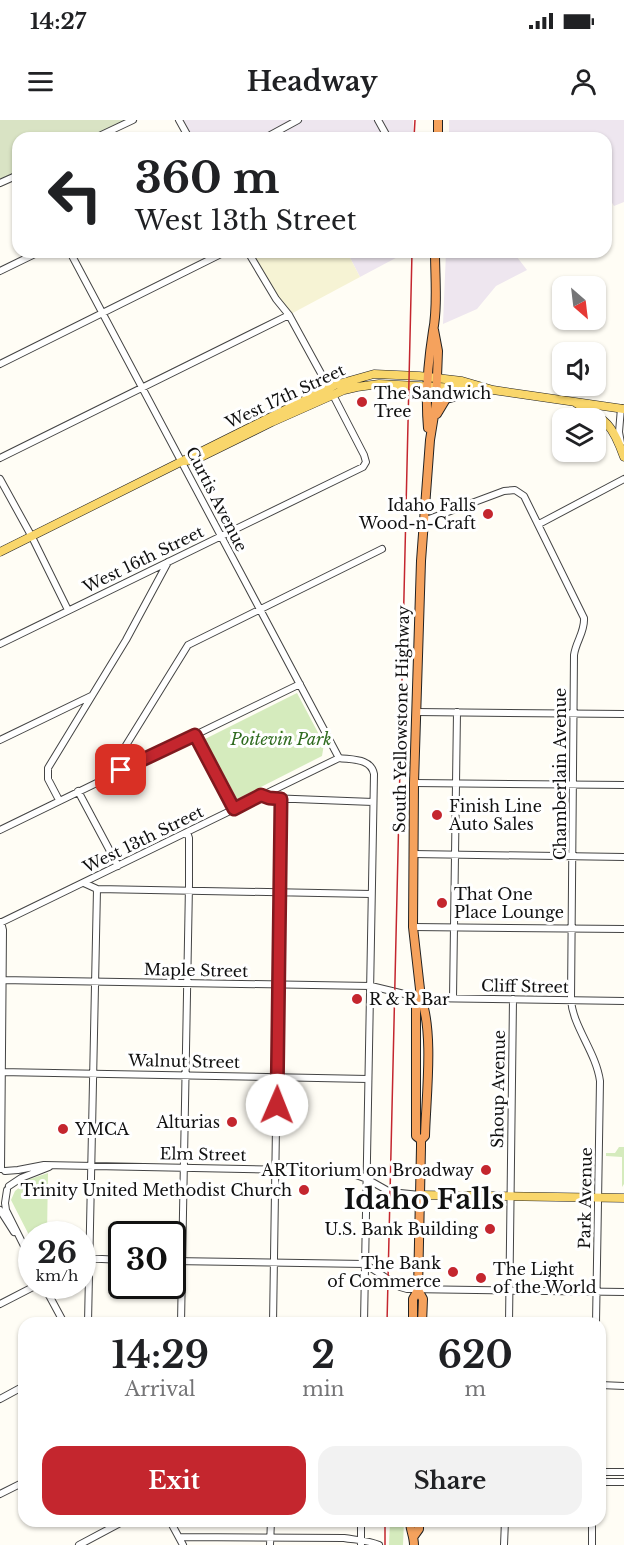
<!DOCTYPE html>
<style>
:root{--surface:#fff;--page:#f2f2f2;--text:#202124;--muted:#757577;--accent:#c4262e}
body{margin:0;font-family:"Libre Baskerville",serif;background:var(--page);color:var(--text);height:100vh;display:flex;flex-direction:column;font-size:22px;white-space:nowrap}
*{box-sizing:border-box;margin:0}
p{font-size:20px;color:var(--muted)}
.icon{flex:none;width:33px;height:33px;fill:none;stroke:currentColor;stroke-width:2;stroke-linecap:round;stroke-linejoin:round}
.map{position:relative;flex:1;overflow:hidden}
.panel{position:absolute;left:18px;top:1197px;width:588px;height:210px;display:flex;flex-direction:column;background:var(--surface);border-radius:18px;box-shadow:0 2px 4px #0004}
.panel>*{flex:none}
.banner{position:absolute;left:12px;top:12px;width:600px;height:126px;border-radius:18px;box-shadow:0 2px 4px #0004;background:#fff;color:var(--text);overflow:hidden}
.needle{width:39px;rotate:152deg}
.buttons{position:absolute;left:552px;top:156px;display:grid;gap:12px}
.buttons a{display:grid;place-items:center;width:54px;height:54px;border-radius:12px;background:var(--surface);box-shadow:0 2px 4px #0004;font-size:30px}
.speed{position:absolute;left:18px;top:1101px;display:flex;gap:12px;font-size:30px;font-weight:700;text-align:center}
.speed>*{display:grid;place-content:center;width:78px;height:78px;border-radius:50%;background:var(--surface);box-shadow:0 2px 4px #0004;line-height:1}
.speed small{font-size:15px;font-weight:400}
.speed .limit{border:3px solid #111;border-radius:9px;background:#fff;color:#111}
.pin{position:absolute;display:grid;place-items:center;width:51px;height:51px;color:#fff;margin:-26px;border-radius:12px;box-shadow:0 3px 9px #0006}
.me{position:absolute;width:66px;margin:-33px;rotate:1deg;stroke-linejoin:round;filter:drop-shadow(0 0 4px #0008)}
.turn{display:flex;align-items:center;gap:21px;height:126px;padding:0 24px;font-size:27px}
.turn .icon{width:78px;height:78px;stroke-width:2.5}
.turn b{display:block;font-size:42px;line-height:51px}
.eta{display:flex;justify-content:space-evenly;align-items:center;height:102px;text-align:center}
.eta b{font-size:36px;font-weight:700;line-height:42px}
.action{display:flex;gap:12px;margin-top:auto;padding:12px 24px}
.action a{flex:1;height:69px;border-radius:18px;background:var(--accent);color:#fff;font-size:24px;font-weight:700;line-height:69px;text-align:center}
.action a+a{background:var(--page);color:var(--text)}
.status{display:flex;justify-content:space-between;align-items:center;height:42px;padding:0 30px;background:var(--surface);direction:ltr}
.status svg{height:16px;fill:currentColor}
header{display:flex;justify-content:space-between;align-items:center;height:78px;padding:0 24px;background:var(--surface);font-size:27px;font-weight:700}
.map>svg:first-child{display:block}
.industrial{fill:#eee6ef}
.farmland{fill:#f6f3d4}
.green{fill:#d5ebbd}
.cemetery{fill:#d9e3c4}
.lines{fill:none;stroke-linecap:round;stroke-linejoin:round}
.minor-casing{stroke:#444;stroke-width:8}
.major-casing{stroke:#222;stroke-width:9}
.highway-casing{stroke:#222;stroke-width:10}
.minor{stroke:#fff;stroke-width:6}
.major{stroke:#f9d66b;stroke-width:8}
.highway{stroke:#f5a25d;stroke-width:8}
.rail{stroke:#c4262e;stroke-width:1.5}
.route-casing{stroke:#7f191e;stroke-width:15}
.route{stroke:#c4262e;stroke-width:10}
.poi-dot{fill:#c4262e;stroke:#fff;stroke-width:2}
.labels{text-anchor:middle;dominant-baseline:central;stroke-width:6;stroke-linejoin:round;paint-order:stroke}
.poi-label{font-size:16px;fill:#111;stroke:#fff;text-anchor:start}
.street-label{font-size:16px;fill:#111;stroke:#fff}
.park-label{font-size:16px;font-style:italic;fill:#2f6b1f;stroke:#fff}
.town-label{font-size:28px;font-weight:bold;fill:#111;stroke:#fff}
</style>
<div class="status"><b>14:27</b><svg viewBox="0 0 49 12"><path d="M0 12V9h3v3zM5 12V6h3v6zM10 12V3h3v9zM15 12V0h3v12zM26 1h20v11H26zM47 4h2v5h-2z"/></svg></div>
<header><svg class="icon" aria-label="menu" viewBox="0 0 24 24"><path d="M4 6h16M4 12h16M4 18h16"/></svg>Headway<svg class="icon" aria-label="person" viewBox="0 0 24 24"><circle cx="12" cy="8" r="4"/><path d="M4 21q1-7 8-7t8 7"/></svg></header>
<div class="map">
<svg width="624" height="1425" viewBox="0 0 624 1425">
<rect width="100%" height="100%" fill="#fffdf5"/>
<path class="industrial" d="M179 0H413L414 18H188Z
M449 0H624V82L614 86 606 73V18H449Z
M347 132H407L360 157Z
M446 132H527L517 137 527 150 496 166 477 189 443 204Z"/>
<path class="farmland" d="M248 132H347L360 157 289 195Z"/>
<path class="green" d="M297 573 324 624 322 636 237 679 205 619Z
M619 1027H624V1064L622 1067V1037L606 1036V1033H615Z
M48 1053 47 1114H32L31 1119 11 1080 15 1071 26 1062 27 1060Z
M390 1401H404L403 1425H389Z"/>
<path class="cemetery" d="M0 0H133L95 18H18V55L0 63Z"/>
<g class="lines">
<defs>
<path id="minor" d="M179 0 189 18
M378 0 388 18
M95 18 133 0
M265 18 298 0
M0 63 18 55
M70 132 339 638
M248 132 276 179 289 195 329 268
M0 151 39 132
M0 244 225 132
M621 288 619 312 621 323
M0 338 289 195
M0 359 32 417 68 490
M424 399H429L504 371 515 370 524 376 584 498C585 512 576 521 574 535L571 880C573 907 596 932 600 961L596 1203
M539 404 624 359
M0 524 363 347 366 342 364 335 333 275
M416 592 624 594
M195 615 234 689
M0 620 91 576
M107 656 188 525 382 429
M414 663 624 665
M78 671 118 746
M261 675 269 678 373 682
M59 680 48 659V648L126 520 168 442
M0 710 300 564
M413 734 624 737
M84 763 97 769 371 774
M1 802 3 810 1 1049
M0 803 339 638C352 640 371 638 374 654L364 1203
M413 807 624 809
M0 860 371 866 421 878 624 881
M453 878 457 592
M0 952 368 959
M5 1051 18 1050 44 1045 345 1051 367 1059 390 1072 420 1075
M9 1066 21 1058 49 1047
M7 1070 5 1083 6 1090 32 1142
M0 1090 14 1112
M82 1138 122 1140
M172 1141 365 1144 400 1167 407 1169 624 1172
M44 1166 64 1203
M0 1184 35 1166
M88 1203 97 769
M181 1203 189 765V718L187 712
M273 1203 281 679
M509 1203 513 879
M600 1265 624 1266
M0 1279 24 1266
M600 1352H624
M600 1362H624
M0 1374 24 1362
M170 1401 183 1425
M179 1417 344 1418C356 1420 368 1420 379 1425
M361 1424V1401
M79 1425 124 1401
M270 1425 271 1401
M504 1425 505 1401
M592 1425V1401"/>
<path id="major" d="M576 283C606 300 612 303 624 337
M185 341 195 340 272 302 344 270 357 267 379 264 477 269
M0 432 335 265 374 254 419 256 462 261 493 270 624 289
M420 1075 624 1078"/>
<path id="highway" d="M438 18V0
M437 294 446 279 484 269
M428 308C425 275 428 243 433 211 438 187 435 157 435 132
M421 878 416 887V1016L421 1020
M413 1203V1179L418 1170
M422 1203 423 1179 418 1170 421 1027V1020L425 1016C426 977 434 913 421 878L413 807 414 663 421 441 430 320 436 283 438 231 434 210
M410 1401C410 1410 414 1416 414 1425
M414 1416 419 1409V1401"/>
</defs>
<use href="#minor" class="minor-casing"/>
<use href="#major" class="major-casing"/>
<use href="#highway" class="highway-casing"/>
<use href="#minor" class="minor"/>
<use href="#major" class="major"/>
<use href="#highway" class="highway"/>
<path class="rail" d="M414 18 415 0
M387 1203 412 132
M385 1401V1425"/>
</g>
<g class="lines">
<defs>
<path id="route" d="M121 650 195 615 234 689 261 675 269 678 281 679 277 985"/>
</defs>
<use href="#route" class="route-casing"/>
<use href="#route" class="route"/>
</g>
<g class="poi-dot">
<circle cx="362" cy="282" r="6"/>
<circle cx="488" cy="394" r="6"/>
<circle cx="437" cy="695" r="6"/>
<circle cx="442" cy="783" r="6"/>
<circle cx="357" cy="879" r="6"/>
<circle cx="232" cy="1002" r="6"/>
<circle cx="63" cy="1009" r="6"/>
<circle cx="486" cy="1050" r="6"/>
<circle cx="304" cy="1070" r="6"/>
<circle cx="490" cy="1109" r="6"/>
<circle cx="453" cy="1152" r="6"/>
<circle cx="481" cy="1158" r="6"/>
</g>
<g class="labels">
<g class="poi-label">
<text x="374" y="273">The Sandwich<tspan x="374" dy="18">Tree</tspan></text>
<text x="476" y="385" text-anchor="end">Idaho Falls<tspan x="476" dy="18">Wood-n-Craft</tspan></text>
<text x="449" y="686">Finish Line<tspan x="449" dy="18">Auto Sales</tspan></text>
<text x="454" y="774">That One<tspan x="454" dy="18">Place Lounge</tspan></text>
<text x="369" y="879">R &amp; R Bar</text>
<text x="220" y="1002" text-anchor="end">Alturias</text>
<text x="75" y="1009">YMCA</text>
<text x="474" y="1050" text-anchor="end">ARTitorium on Broadway</text>
<text x="292" y="1070" text-anchor="end">Trinity United Methodist Church</text>
<text x="478" y="1109" text-anchor="end">U.S. Bank Building</text>
<text x="441" y="1143" text-anchor="end">The Bank<tspan x="441" dy="18">of Commerce</tspan></text>
<text x="493" y="1149">The Light<tspan x="493" dy="18">of the World</tspan></text>
</g>
<g class="street-label">
<text transform="translate(285 276) rotate(-25)">West 17th Street</text>
<text transform="translate(217 379) rotate(63)">Curtis Avenue</text>
<text transform="translate(143 439) rotate(-26)">West 16th Street</text>
<text transform="translate(401 599) rotate(-89)">South Yellowstone Highway</text>
<text transform="translate(560 654) rotate(-90)">Chamberlain Avenue</text>
<text transform="translate(143 719) rotate(-26)">West 13th Street</text>
<text transform="translate(196 850) rotate(1)">Maple Street</text>
<text transform="translate(525 866) rotate(1)">Cliff Street</text>
<text transform="translate(184 941) rotate(1)">Walnut Street</text>
<text transform="translate(498 969) rotate(-89)">Shoup Avenue</text>
<text transform="translate(203 1034) rotate(1)">Elm Street</text>
<text transform="translate(585 1078) rotate(-89)">Park Avenue</text>
</g>
<g class="park-label">
<text x="281" y="619">Poitevin Park</text>
</g>
<g class="town-label">
<text x="424" y="1079">Idaho Falls</text>
</g>
</g>
</svg>
<div class="buttons">
<a><svg class="needle" viewBox="-14 -14 28 28"><path d="M0-13l5 13h-10z" fill="#e53935"/><path d="M0 13l5-13h-10z" fill="#757577"/></svg></a>
<a><svg class="icon" aria-label="sound" viewBox="0 0 24 24"><path d="M4 9h4l5-4v14l-5-4H4zM17 9q2 3 0 6"/></svg></a>
<a><svg class="icon" aria-label="layers" viewBox="0 0 24 24"><path d="M12 4l9 5-9 5-9-5zM3 14l9 5 9-5"/></svg></a>
</div>
<div class="speed"><div>26<small>km/h</small></div><div class="limit">30</div></div>
<div class="pin" style="left:121px;top:650px;background:#d93025"><svg class="icon" aria-label="arrive" viewBox="0 0 24 24"><path d="M6 21V4h12l-3 4 3 4H6"/></svg></div>
<svg class="me" style="left:277px;top:985px" viewBox="-20 -20 40 40"><circle r="19" fill="#fff"/><path d="M0-13L10 11 0 6-10 11z" fill="#c4262e"/></svg>
<div class="banner">
<div class="turn"><svg class="icon" aria-label="left" viewBox="0 0 24 24"><path d="M17 20v-9H6M10 6l-5 5 5 5"/></svg><div><b>360 m</b>West 13th Street</div></div>
</div>
<section class="panel">
<div class="eta">
<div><b>14:29</b><p>Arrival</p></div>
<div><b>2</b><p>min</p></div>
<div><b>620</b><p>m</p></div>
</div>
<div class="action"><a>Exit</a><a>Share</a></div>
</section>
</div>
